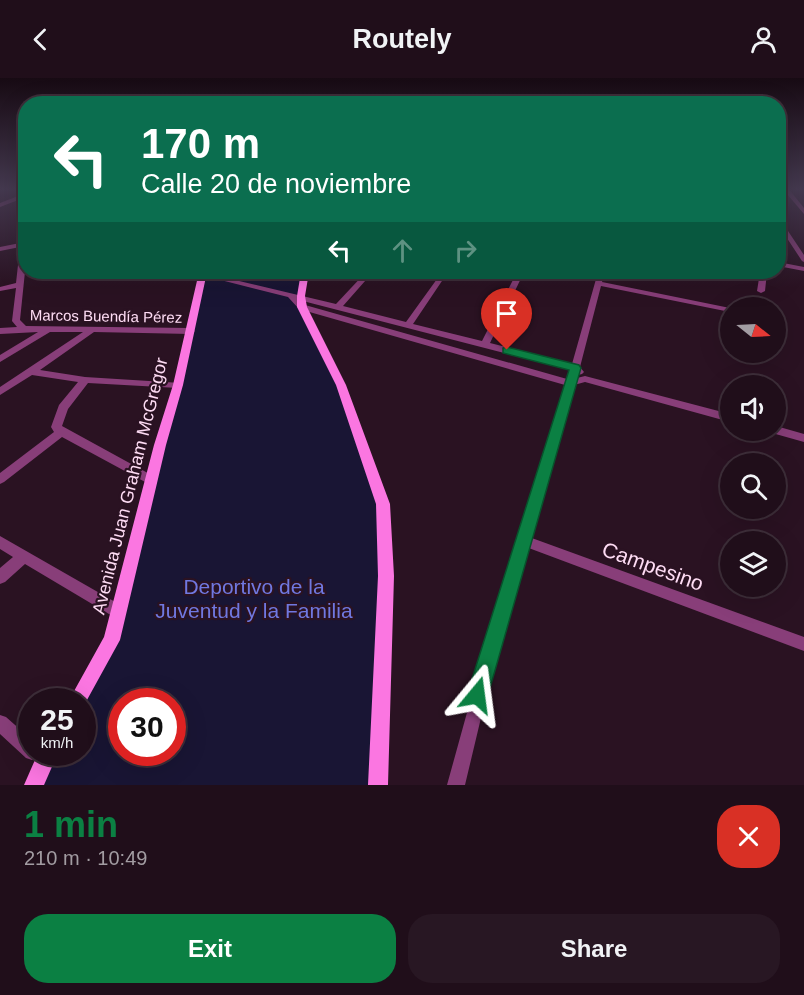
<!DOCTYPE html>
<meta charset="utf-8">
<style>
:root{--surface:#200e1a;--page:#281723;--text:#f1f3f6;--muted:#a29ca2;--line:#3d2e39;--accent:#0b8043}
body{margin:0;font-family:Helvetica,sans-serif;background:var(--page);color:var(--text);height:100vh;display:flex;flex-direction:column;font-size:22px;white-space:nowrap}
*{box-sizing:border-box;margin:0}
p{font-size:20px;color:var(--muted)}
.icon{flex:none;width:33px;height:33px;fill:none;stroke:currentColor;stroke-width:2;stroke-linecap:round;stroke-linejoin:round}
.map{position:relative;height:707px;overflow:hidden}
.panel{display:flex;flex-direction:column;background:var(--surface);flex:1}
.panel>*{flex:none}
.hud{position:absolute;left:18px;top:18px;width:768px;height:183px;border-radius:24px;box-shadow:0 6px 24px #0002,0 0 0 2px var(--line);background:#0b6e4f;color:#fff;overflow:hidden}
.needle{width:39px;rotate:108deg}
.controls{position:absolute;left:720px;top:219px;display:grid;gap:12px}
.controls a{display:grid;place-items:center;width:66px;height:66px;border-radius:50%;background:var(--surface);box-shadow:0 6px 24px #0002,0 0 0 2px var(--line);font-size:30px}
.speed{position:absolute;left:18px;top:610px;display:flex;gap:12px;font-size:30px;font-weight:700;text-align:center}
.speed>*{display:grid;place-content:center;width:78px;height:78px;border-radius:50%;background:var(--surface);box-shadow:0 6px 24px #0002,0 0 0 2px var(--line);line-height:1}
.speed small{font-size:15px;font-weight:400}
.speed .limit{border:9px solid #d22;background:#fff;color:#111}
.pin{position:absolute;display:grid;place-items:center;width:51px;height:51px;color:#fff;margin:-62px -26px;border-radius:50% 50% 50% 0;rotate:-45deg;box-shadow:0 0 6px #0007}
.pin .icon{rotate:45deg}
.me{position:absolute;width:66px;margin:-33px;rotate:16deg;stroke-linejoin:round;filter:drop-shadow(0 0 4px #0008)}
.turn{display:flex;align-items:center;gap:21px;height:126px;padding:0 24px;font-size:27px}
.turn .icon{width:78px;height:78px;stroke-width:2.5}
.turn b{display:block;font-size:42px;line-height:51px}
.lanes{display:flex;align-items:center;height:57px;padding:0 24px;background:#0003;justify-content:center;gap:30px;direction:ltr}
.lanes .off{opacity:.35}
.round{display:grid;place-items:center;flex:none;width:63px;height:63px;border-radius:24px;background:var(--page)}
.headline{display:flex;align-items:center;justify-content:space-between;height:102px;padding:0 24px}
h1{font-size:36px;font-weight:700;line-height:45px;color:var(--accent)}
.button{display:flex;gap:12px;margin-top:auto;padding:12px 24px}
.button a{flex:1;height:69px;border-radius:24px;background:var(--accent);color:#fff;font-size:24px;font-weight:700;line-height:69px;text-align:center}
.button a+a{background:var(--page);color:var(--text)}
header{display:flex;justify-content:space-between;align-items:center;height:78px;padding:0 24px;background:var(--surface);font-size:27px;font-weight:700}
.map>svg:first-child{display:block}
.green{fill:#191534;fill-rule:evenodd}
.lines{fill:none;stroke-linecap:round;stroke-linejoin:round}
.street{fill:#883e79;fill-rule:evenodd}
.secondary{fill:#fb76e1;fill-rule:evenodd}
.route{fill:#0b8043;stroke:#07532c;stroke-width:1.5}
.labels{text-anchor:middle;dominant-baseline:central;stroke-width:4.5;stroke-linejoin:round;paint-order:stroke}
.far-street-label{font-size:15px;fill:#fedcf4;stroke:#2a1222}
.street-label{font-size:18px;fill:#fedcf4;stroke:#2a1222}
.near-street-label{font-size:21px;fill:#fedcf4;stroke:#2a1222}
.near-park-label{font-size:21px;fill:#7078e0;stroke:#2a1222}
</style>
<header><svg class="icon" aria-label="back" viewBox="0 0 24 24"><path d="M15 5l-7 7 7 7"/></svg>Routely<svg class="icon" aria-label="person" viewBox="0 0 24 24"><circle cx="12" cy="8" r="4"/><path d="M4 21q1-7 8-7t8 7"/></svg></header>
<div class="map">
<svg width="804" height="707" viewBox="0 0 804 707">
<rect width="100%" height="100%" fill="#2a1222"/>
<path class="green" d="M203 194H305L301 218 341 307 383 426 375 707H34L48 675H82V624L112 562ZM122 624H172V675H122Z"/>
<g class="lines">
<path class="street" d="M782 110H788L804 130V136Z
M26 115V119L0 129V125Z
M26 142V184L20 242 26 248 191 250 195 253 191 256 94 254 40 292 85 299 181 305 183 307 181 309 178 310 88 305 68 331 62 348 155 399 157 402 155 405 151 407 147 405 62 359 4 404 0 406V395L54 354 51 349 59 327 78 304 32 297 0 317V309L83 254H50L0 284V277L38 254 0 256V250L17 249 12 243 16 210 0 213V209L16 205 20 169 0 173V169L20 165 23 144Z
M782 146 784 147 804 177V184L802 183 779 148Z
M778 184 804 189V193L778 188Z
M183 194H194L162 203 158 201Z
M201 194 336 226 366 194H373L343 228 406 244 442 194H448L413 246 482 263 517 194H524L490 265 572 286 598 194H605L602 204 730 230V234L601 208 580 289 584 294 582 296 578 297 577 300 585 298 730 336V344L585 304 574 307 529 459 804 559V573L526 469 490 602 465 707H447L505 497 565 307 299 231 288 219 201 197ZM299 222 570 292 567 301 305 227Z
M760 194H767L765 213 761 215 757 213Z
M776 348 804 356V364L772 355 771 352H776Z
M0 458 124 529 126 534 124 539 119 541 114 539 25 486 5 504 0 506V490L13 479 0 471Z
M0 637 6 639 32 662V675H40L38 680 32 682 26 680 0 656Z"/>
<path class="secondary" d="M199 194H207L183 307 166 367 120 562 82 631V624H68L104 559 154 367 173 307Z
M301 194H309L305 218 307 229 346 307 390 426 394 498 388 707H368L378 498 376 426 336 307 297 229V218Z
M38 675H58L44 707H24Z"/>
</g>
<linearGradient id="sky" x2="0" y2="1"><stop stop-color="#170a13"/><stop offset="0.53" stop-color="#44394f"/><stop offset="1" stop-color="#44394f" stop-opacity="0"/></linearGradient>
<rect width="804" height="209" fill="url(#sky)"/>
<path class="route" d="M507 269 579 287 581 290 488 617 485 625 477 628 470 625 467 617 569 292 503 275V270Z"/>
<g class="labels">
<g class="far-street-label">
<text transform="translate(106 238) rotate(1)">Marcos Buendía Pérez</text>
</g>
<g class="street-label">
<text transform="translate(130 408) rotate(-76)">Avenida Juan Graham McGregor</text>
</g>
<g class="near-street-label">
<text transform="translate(653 488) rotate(20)">Campesino</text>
</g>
<g class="near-park-label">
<text x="254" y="508">Deportivo de la<tspan x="254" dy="24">Juventud y la Familia</tspan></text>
</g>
</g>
</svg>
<div class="controls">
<a><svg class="needle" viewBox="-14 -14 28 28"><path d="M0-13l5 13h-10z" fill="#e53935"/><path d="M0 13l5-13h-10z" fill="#a29ca2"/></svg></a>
<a><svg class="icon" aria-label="sound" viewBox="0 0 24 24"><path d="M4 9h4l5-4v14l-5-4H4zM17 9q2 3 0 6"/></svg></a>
<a><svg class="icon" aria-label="search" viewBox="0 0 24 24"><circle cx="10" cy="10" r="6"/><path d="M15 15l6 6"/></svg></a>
<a><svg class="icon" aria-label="layers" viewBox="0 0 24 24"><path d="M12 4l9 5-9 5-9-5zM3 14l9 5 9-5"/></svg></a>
</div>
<div class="speed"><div>25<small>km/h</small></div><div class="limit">30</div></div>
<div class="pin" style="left:507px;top:272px;background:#d93025"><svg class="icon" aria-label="arrive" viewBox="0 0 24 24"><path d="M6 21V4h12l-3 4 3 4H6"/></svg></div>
<svg class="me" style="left:477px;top:617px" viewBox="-20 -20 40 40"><path d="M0-17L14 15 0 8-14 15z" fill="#0b8043" stroke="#fff" stroke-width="4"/></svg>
<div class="hud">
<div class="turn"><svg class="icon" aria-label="left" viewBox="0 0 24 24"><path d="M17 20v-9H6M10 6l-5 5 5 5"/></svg><div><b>170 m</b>Calle 20 de noviembre</div></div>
<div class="lanes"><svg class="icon" aria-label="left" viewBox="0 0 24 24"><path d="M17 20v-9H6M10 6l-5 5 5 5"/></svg><svg class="icon off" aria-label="ahead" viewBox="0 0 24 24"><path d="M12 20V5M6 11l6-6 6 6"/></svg><svg class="icon off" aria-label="right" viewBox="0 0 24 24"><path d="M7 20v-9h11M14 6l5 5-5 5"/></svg></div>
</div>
</div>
<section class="panel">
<div class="headline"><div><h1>1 min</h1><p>210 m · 10:49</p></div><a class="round" style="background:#d93025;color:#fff"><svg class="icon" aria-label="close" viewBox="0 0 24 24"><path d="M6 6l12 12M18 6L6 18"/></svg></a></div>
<div class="button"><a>Exit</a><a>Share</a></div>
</section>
